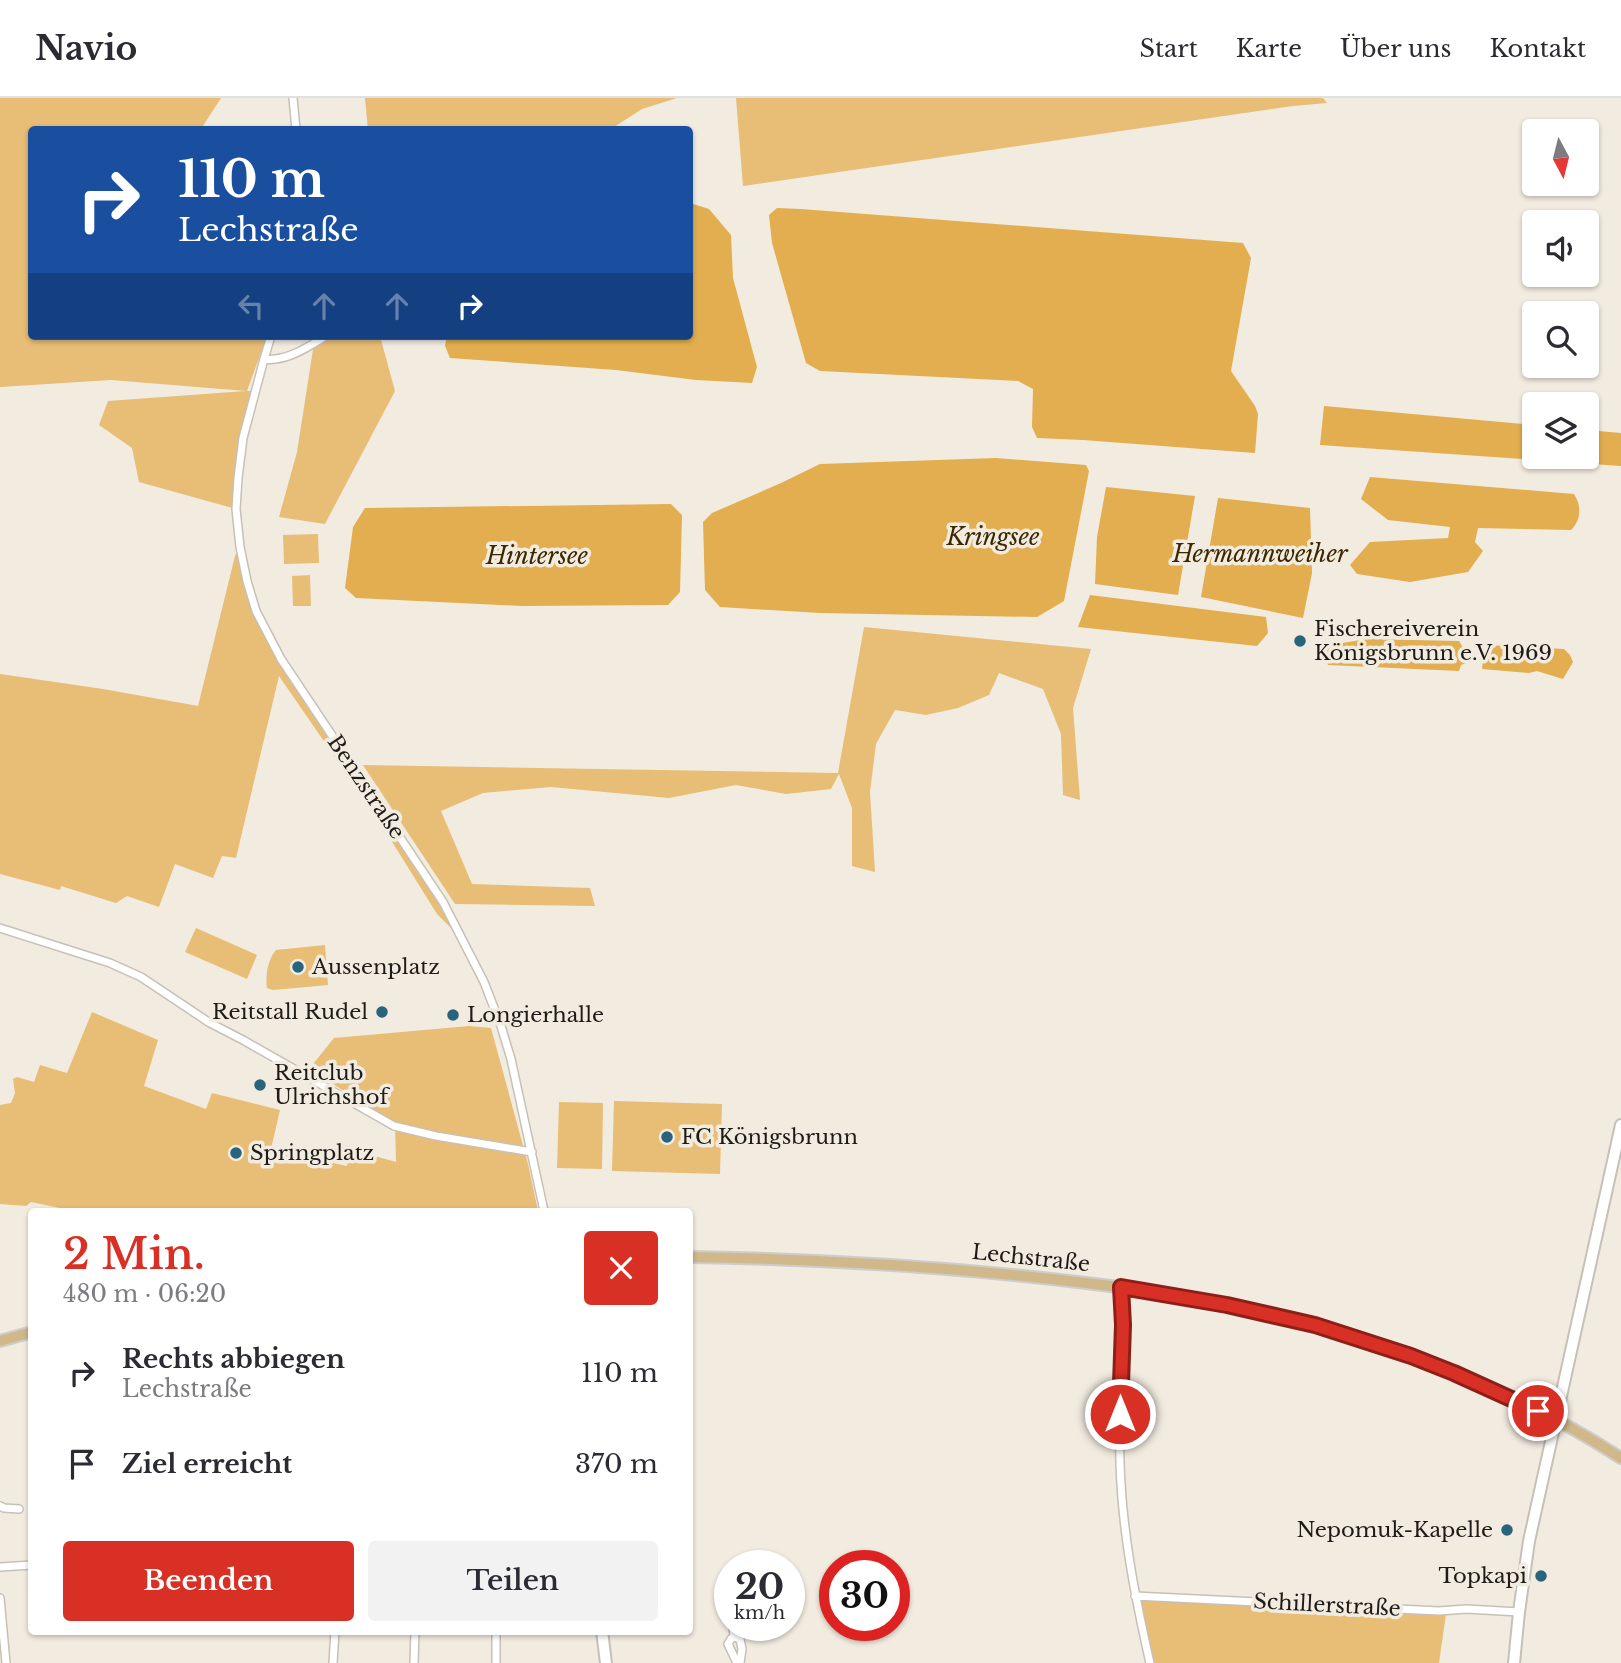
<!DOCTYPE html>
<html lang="de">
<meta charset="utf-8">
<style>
:root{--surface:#fff;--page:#f2f2f3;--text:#2b2b33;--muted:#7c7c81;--line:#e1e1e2;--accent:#d93025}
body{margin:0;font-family:"Libre Baskerville",serif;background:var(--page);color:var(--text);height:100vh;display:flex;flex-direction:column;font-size:26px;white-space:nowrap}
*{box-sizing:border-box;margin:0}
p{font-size:23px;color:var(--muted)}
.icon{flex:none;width:38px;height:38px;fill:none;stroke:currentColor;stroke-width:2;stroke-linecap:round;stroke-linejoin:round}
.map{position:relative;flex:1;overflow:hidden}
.sheet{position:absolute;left:28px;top:1110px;width:665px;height:427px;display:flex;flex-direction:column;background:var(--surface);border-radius:7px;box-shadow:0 2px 5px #0004}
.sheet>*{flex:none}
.top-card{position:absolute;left:28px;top:28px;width:665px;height:214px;border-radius:7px;box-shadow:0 2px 5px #0004;background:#1a4fa0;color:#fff;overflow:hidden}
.needle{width:46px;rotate:173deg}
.tools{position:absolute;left:1522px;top:21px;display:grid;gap:14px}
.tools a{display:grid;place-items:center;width:77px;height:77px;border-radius:7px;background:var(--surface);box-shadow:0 2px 5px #0004;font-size:35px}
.speed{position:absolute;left:714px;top:1452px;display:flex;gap:14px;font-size:35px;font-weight:700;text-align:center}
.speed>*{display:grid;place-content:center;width:91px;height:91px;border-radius:50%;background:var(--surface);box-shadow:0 2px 5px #0004;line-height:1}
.speed small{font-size:18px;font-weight:400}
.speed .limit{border:10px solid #d22;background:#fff;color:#111}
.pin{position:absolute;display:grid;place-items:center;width:60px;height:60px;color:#fff;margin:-30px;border:4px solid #fff;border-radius:50%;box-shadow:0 2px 7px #0007}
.me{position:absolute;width:77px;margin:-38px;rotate:0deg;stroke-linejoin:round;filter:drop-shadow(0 0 5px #0008)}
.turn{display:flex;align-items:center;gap:24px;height:147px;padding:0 35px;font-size:32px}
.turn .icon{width:91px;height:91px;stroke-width:2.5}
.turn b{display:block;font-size:49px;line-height:60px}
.lanes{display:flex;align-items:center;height:66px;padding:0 35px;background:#0003;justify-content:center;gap:35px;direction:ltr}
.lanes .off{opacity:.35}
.round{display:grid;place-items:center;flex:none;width:74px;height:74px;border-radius:7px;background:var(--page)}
.head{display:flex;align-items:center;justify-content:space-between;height:119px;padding:0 35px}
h1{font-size:42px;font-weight:600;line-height:52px;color:var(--accent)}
.primary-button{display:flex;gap:14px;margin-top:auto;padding:14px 35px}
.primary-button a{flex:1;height:80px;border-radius:7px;background:var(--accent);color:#fff;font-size:28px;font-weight:600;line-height:80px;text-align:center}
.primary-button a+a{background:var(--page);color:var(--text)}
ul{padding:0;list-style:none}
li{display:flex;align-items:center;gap:21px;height:91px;padding:0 35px}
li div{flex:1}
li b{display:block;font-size:26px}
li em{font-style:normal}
header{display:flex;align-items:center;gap:42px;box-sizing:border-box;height:98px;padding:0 35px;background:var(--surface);border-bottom:2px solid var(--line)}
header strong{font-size:33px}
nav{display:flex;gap:38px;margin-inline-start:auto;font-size:24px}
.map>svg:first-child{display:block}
.green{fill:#e8bd75}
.water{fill:#e2ae4f}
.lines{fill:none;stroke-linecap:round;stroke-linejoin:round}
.street-casing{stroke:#c7c0b6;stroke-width:10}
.secondary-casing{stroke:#c7c0b6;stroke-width:14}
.primary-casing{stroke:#cecdcc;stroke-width:14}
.street{stroke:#fff;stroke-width:7}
.secondary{stroke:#fff;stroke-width:10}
.primary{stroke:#d0b88b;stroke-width:10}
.route-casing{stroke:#8d1f18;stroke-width:18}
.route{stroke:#d93025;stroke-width:12}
.poi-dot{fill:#29637c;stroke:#f2ebe0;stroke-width:2.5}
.labels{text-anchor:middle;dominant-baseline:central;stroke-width:7;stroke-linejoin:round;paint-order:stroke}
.poi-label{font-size:21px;fill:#1e1c18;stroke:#f2ebe0;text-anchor:start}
.street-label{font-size:21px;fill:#1e1c18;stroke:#f2ebe0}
.water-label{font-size:23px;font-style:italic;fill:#3b2700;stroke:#f2ebe0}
</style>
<header>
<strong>Navio</strong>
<nav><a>Start</a><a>Karte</a><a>Über uns</a><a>Kontakt</a></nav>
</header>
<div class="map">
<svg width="1621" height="1565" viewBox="0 0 1621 1565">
<rect width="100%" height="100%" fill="#f2ebe0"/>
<path class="green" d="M0 0H221L201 31 32 32V238H267L247 293H256L243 341 236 411 139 384 132 350 99 327 108 303 246 293 111 282 0 289Z
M365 0H677L642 11 611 31 368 32Z
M736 0H1323L1327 5 1293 8 743 88Z
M326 238H380L395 293 325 426 279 419 297 354 314 245Z
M318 436 319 465 284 466 283 437Z
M240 449 247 483 268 538 456 828 451 830 437 816 381 726 279 578 236 760 222 758 213 780 175 766 159 809 127 798 116 805 61 788 60 792 0 776V576L103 591 198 608 235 458Z
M310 477 311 508H293L292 478Z
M864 529 1091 551 1073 610 1080 702 1063 697 1061 636 1043 591 999 575 989 597 958 610 926 617 895 612 876 646 870 694 875 774 852 768V710L839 676 831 691 786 696 736 687 669 700 551 689 483 695 441 713 472 786 590 790 595 808 455 806 363 667 838 675Z
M196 830 257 857 247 881 185 854Z
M325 847 328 887 273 892 267 890C265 878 268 861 276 852Z
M92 914 158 942 144 988 206 1011 212 995 280 1012 271 1051 347 1068 350 1051 396 1064 395 1025 309 971 334 940 469 928 491 930 528 1066 538 1113H65V1111L31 1104 26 1108 0 1106V1007L11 1005 15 995 13 981 17 979 34 984 40 967 67 975Z
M614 1003 722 1006 720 1076 612 1073Z
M559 1004 603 1005 602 1071 557 1070Z
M1138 1499 1405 1513 1446 1516 1439 1565H1150Z"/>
<path class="water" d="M690 105 709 111 731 137 733 180 757 269 752 285 696 282 616 272 450 260 445 248 447 238H690Z
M777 110 801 111 1243 145 1251 160 1231 273 1255 308 1258 316 1255 355 1083 342 1037 340 1032 329 1033 291 1018 283 820 273 806 265 772 145 769 117Z
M1324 308 1535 327V359H1587V332L1621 335V368L1320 347Z
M996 360 1086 367 1089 373 1064 503 1037 519 820 515 720 509 705 492 703 424 712 415 781 385 820 366Z
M1370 379 1574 396C1582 408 1581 422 1571 432L1478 430 1475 444 1483 453 1468 474 1410 484 1357 476 1350 467 1370 444 1448 440 1450 429 1388 422 1361 401Z
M1106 389 1195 398 1178 497 1095 486 1097 439Z
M1218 400 1310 410 1312 475 1303 520 1201 499Z
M671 406 682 417 680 494 668 507 522 508 356 500 345 490 353 429 365 410Z
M1090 497 1266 519 1268 535 1257 548 1078 529Z
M1367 541 1459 543 1462 548 1468 551 1469 564 1461 567 1459 573 1328 567 1323 554 1324 548Z
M1485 547 1564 551 1570 557 1573 564 1563 581 1537 573 1529 575 1482 571Z"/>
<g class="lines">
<defs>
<path id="street" d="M293 0 296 32
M271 238 264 261 243 340 238 380 236 411 240 449 247 483 256 513 281 561 443 804 484 884 501 928 511 961 544 1113
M264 261C286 264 308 249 326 238
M0 830 110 865 141 879 210 925 243 942 394 1028 436 1038 532 1054
M1121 1189C1123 1216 1121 1242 1121 1269 1120 1301 1119 1333 1120 1365 1122 1433 1135 1499 1150 1565
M0 1408 4 1410 19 1411
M0 1469 32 1467
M725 1485 730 1504
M1135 1498 1439 1513 1466 1511 1519 1514
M0 1500 6 1565
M733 1528 734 1539
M333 1565 335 1533
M414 1565 415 1533
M496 1565V1533
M737 1565 728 1546 731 1541 734 1539 740 1541 742 1551 740 1565"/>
<path id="secondary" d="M602 1533 606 1565
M1514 1565 1519 1514 1529 1443 1621 1027"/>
<path id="primary" d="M690 1159C822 1161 954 1169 1086 1185 1163 1194 1241 1206 1316 1227 1422 1257 1528 1300 1621 1360
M0 1243 32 1234"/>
</defs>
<use href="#street" class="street-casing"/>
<use href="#secondary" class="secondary-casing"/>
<use href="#primary" class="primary-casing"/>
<use href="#street" class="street"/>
<use href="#secondary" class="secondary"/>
<use href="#primary" class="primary"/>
</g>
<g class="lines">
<defs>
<path id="route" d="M1120 1316 1123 1227 1121 1189 1227 1207 1315 1227 1411 1258 1454 1275 1538 1313"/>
</defs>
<use href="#route" class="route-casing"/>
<use href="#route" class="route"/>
</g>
<g class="poi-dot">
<circle cx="1300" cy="543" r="7"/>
<circle cx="298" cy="869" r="7"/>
<circle cx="382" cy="914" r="7"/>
<circle cx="453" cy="917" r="7"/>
<circle cx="260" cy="987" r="7"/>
<circle cx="667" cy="1039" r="7"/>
<circle cx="236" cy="1055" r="7"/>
<circle cx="1507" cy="1432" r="7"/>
<circle cx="1541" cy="1478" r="7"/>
</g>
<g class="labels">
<g class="poi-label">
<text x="1314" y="531">Fischereiverein<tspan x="1314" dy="24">Königsbrunn e.V. 1969</tspan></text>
<text x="312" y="869">Aussenplatz</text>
<text x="368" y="914" text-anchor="end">Reitstall Rudel</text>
<text x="467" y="917">Longierhalle</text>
<text x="274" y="975">Reitclub<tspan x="274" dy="24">Ulrichshof</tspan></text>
<text x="681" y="1039">FC Königsbrunn</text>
<text x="250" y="1055">Springplatz</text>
<text x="1493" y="1432" text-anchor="end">Nepomuk-Kapelle</text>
<text x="1527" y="1478" text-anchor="end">Topkapi</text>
</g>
<g class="street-label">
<text transform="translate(366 689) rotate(56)">Benzstraße</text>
<text transform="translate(1031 1160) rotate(6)">Lechstraße</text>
<text transform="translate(1327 1507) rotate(3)">Schillerstraße</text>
</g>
<g class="water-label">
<text x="993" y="439">Kringsee</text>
<text x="1260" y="456">Hermannweiher</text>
<text x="537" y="458">Hintersee</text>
</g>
</g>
</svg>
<div class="tools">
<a><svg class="needle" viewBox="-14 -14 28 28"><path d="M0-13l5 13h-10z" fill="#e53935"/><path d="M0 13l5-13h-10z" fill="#7c7c81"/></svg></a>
<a><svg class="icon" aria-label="sound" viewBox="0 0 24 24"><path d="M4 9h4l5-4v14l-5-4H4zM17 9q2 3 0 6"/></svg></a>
<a><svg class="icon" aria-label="search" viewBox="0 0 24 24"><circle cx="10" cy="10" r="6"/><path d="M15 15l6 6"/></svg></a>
<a><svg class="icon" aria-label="layers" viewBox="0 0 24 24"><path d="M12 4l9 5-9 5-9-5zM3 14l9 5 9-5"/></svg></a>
</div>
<div class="speed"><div>20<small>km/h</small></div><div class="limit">30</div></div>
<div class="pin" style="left:1538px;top:1313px;background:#d93025"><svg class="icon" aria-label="arrive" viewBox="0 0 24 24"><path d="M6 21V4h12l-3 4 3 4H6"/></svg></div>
<svg class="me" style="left:1120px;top:1316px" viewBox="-20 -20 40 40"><circle r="17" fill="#d93025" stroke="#fff" stroke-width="3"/><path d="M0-11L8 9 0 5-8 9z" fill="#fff"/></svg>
<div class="top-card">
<div class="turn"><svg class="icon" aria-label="right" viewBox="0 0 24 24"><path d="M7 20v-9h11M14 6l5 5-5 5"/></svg><div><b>110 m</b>Lechstraße</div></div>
<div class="lanes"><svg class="icon off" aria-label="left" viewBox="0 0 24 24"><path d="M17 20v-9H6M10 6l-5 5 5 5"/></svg><svg class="icon off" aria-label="ahead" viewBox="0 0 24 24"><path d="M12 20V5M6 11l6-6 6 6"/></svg><svg class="icon off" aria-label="ahead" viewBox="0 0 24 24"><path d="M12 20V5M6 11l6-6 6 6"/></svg><svg class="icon" aria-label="right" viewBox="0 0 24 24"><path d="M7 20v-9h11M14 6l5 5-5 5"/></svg></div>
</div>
<section class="sheet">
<div class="head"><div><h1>2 Min.</h1><p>480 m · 06:20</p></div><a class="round" style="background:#d93025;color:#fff"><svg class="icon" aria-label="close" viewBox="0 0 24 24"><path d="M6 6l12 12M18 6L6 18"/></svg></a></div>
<ul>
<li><svg class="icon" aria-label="right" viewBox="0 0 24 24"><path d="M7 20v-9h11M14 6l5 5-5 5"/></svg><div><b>Rechts abbiegen</b><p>Lechstraße</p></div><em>110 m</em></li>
<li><svg class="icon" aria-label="arrive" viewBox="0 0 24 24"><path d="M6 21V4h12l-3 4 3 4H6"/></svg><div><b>Ziel erreicht</b></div><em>370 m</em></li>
</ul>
<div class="primary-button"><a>Beenden</a><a>Teilen</a></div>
</section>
</div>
